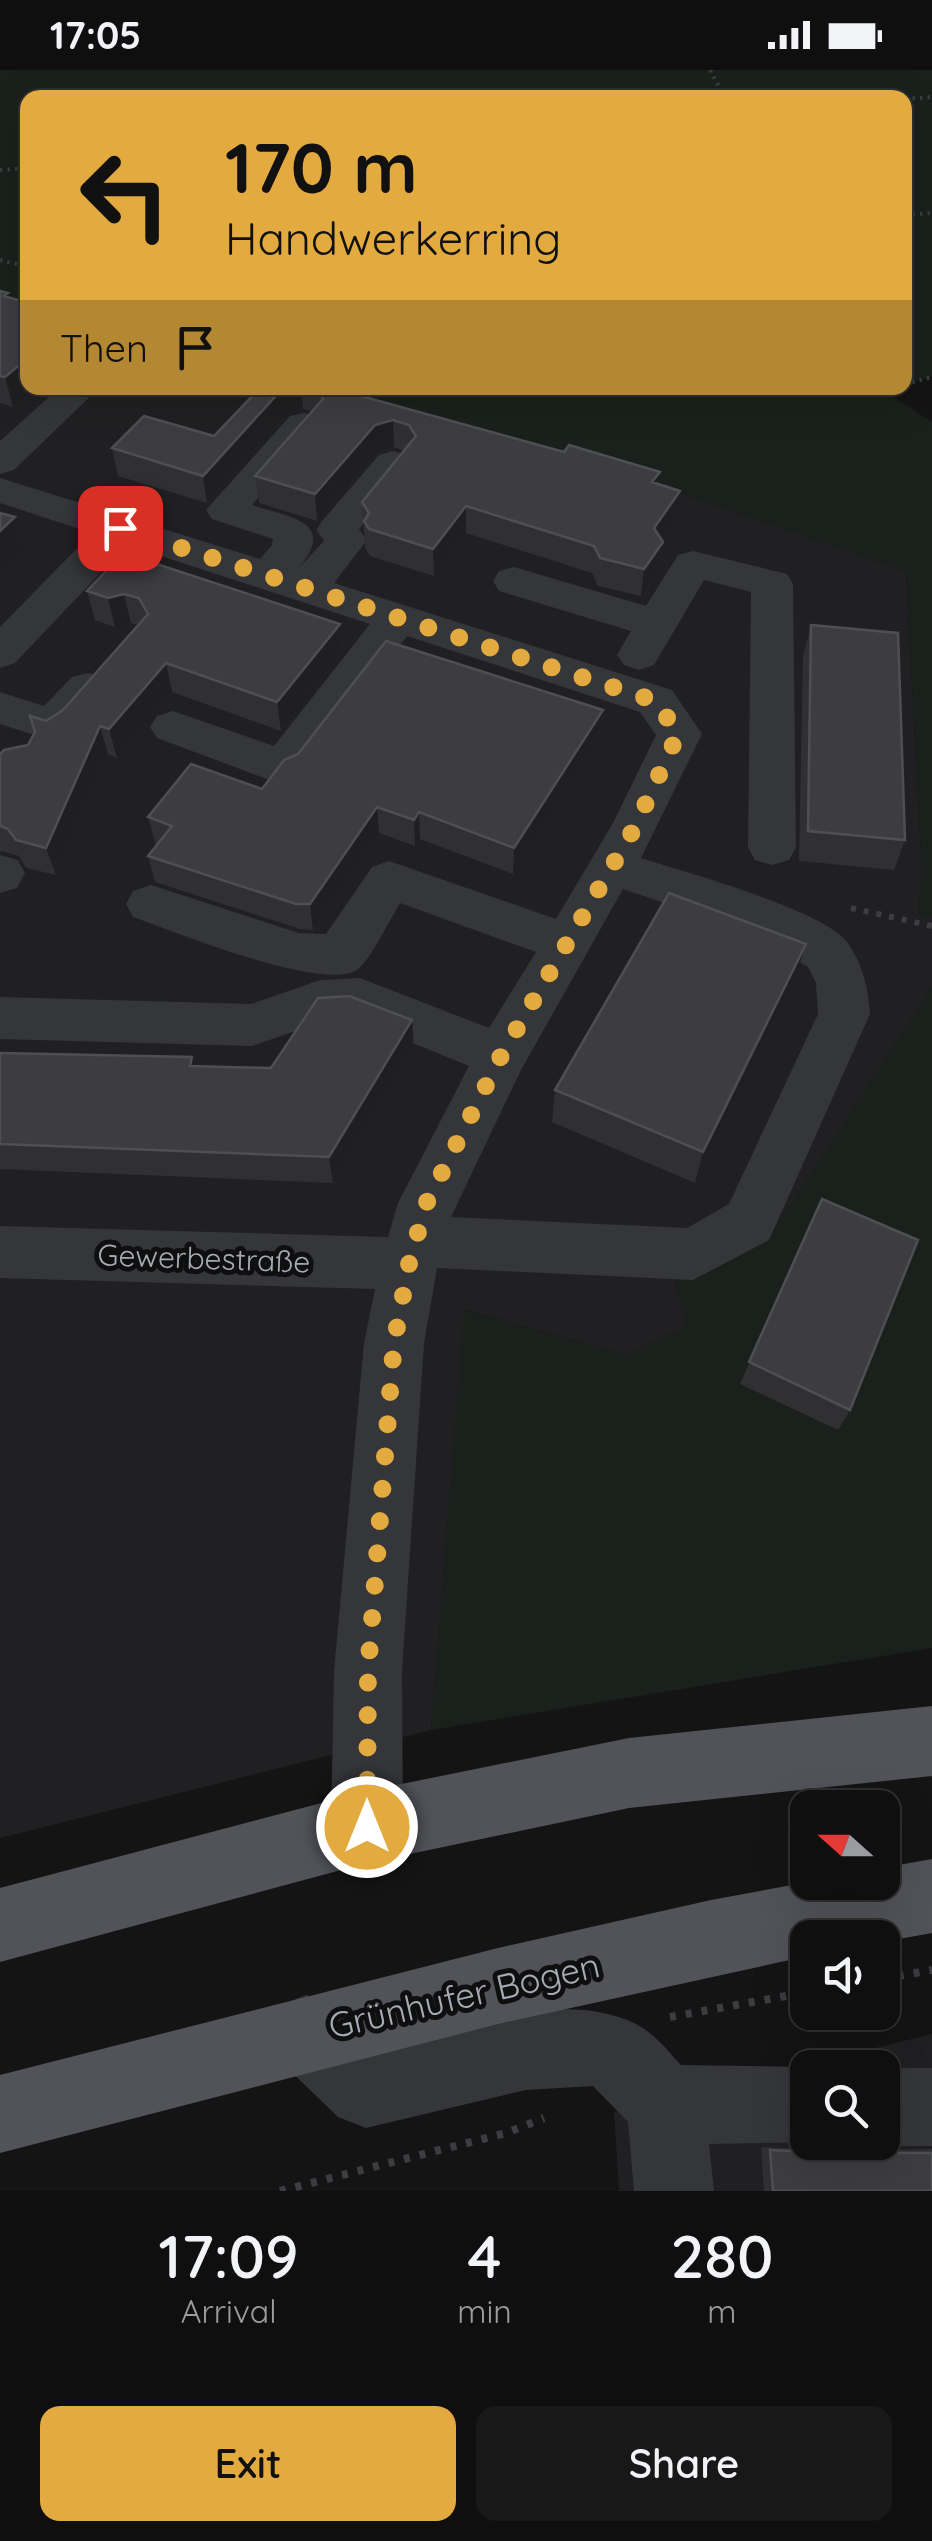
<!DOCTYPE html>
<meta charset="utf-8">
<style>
:root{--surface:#0f0f10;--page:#181819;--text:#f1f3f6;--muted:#9b9c9f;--line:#2f2f30;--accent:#e2aa3f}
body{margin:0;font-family:Quicksand,sans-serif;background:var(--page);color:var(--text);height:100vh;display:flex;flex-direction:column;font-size:38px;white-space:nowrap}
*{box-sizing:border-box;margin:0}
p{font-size:32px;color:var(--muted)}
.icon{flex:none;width:55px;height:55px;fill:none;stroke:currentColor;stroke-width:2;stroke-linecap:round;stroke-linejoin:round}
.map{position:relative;height:2121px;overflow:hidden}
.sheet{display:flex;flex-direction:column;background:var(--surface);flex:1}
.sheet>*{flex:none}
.hud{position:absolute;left:20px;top:20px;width:892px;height:305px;border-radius:20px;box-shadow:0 10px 40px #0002,0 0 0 2px var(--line);background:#e2aa3f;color:#111;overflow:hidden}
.needle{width:65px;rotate:291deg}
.controls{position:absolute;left:790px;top:1720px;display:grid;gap:20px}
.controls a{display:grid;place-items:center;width:110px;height:110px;border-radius:20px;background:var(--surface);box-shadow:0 10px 40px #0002,0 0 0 2px var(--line);font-size:50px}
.pin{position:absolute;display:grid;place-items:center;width:85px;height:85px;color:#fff;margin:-42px;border-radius:20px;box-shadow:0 5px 15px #0006}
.me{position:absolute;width:110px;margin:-55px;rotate:0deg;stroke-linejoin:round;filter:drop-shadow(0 0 8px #0008)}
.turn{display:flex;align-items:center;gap:35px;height:210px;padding:0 40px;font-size:45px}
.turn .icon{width:130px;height:130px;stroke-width:2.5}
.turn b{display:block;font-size:70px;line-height:85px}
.then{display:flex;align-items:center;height:95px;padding:0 40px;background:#0003;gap:20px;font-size:38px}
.eta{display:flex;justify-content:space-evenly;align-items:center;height:170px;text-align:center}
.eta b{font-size:60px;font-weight:600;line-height:70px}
.action{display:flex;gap:20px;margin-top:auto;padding:20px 40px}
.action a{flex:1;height:115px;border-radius:20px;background:var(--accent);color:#111;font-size:40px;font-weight:600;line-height:115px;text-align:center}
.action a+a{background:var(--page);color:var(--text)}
.status{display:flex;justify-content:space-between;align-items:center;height:70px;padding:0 50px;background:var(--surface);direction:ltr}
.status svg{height:28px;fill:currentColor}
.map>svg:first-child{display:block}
.built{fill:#202022;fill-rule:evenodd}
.green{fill:#1a201b}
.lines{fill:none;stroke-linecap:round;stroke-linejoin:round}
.path-far2{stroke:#3b3d41;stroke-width:4;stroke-dasharray:2.5 5;stroke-linecap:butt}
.path-far1{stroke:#3b3d41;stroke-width:6;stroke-dasharray:5 8;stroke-linecap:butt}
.path{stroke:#3b3d41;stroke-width:8;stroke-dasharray:6 10;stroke-linecap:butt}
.minor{fill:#35363a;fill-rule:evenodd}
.major{fill:#515359;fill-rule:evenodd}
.wall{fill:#303033}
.shaded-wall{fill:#1f1f21}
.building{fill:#3d3d41;stroke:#4d4f53;stroke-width:2.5}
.route{stroke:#e2aa3f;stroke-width:18;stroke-dasharray:0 32.4}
.labels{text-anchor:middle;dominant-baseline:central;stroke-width:10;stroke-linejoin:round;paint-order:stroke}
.street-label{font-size:30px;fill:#a6abb4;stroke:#0f0f10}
.near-street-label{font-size:35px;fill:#a6abb4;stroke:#0f0f10}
</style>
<div class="status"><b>17:05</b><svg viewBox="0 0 49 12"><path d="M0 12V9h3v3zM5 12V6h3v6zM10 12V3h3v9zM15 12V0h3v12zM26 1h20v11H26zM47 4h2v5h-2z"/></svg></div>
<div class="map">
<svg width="932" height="2121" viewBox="0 0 932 2121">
<rect width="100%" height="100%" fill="#141415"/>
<path class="built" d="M0 224 27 232 28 318H323L654 414 906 501 922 803 918 844 932 846V918L777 1156 675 1211 687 1256 627 1285 465 1240 431 1660 0 1768Z
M932 1964V2121H619L614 2042ZM808 1998H882V2072H808Z"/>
<path class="green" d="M0 0H932V307L905 314V28H28L27 232 0 224Z
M323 318H888L882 320 932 352V846L918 844 922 803 906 501 654 414Z
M932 918V1578L431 1660 464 1240 627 1285 687 1256 675 1211 777 1155Z"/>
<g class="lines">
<path class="path-far2" d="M710 0 725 28
M905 29 932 27
M0 100 28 98
M905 145 932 143
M0 190 28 197
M905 314 932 307
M880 318H888"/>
<path class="path-far1" d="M851 838 932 856"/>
<path class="path" d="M882 1909 932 1900
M670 1947 808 1922
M280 2121 506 2063 544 2048"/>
<path class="minor" d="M59 318H99L14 400 0 404V371Z
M304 343 318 346 323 354 252 435C293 448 339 452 296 501L324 471 316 460 322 451 379 385 393 381 407 385 413 393 359 459 367 470 334 513 672 620 702 664 641 788C684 802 822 839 847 872 863 894 868 918 870 944L769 1170 693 1210 437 1198 424 1273 402 1601 403 1757 392 1782 367 1793 342 1782 331 1757 334 1601 364 1273 375 1219 0 1208V1156L388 1167 398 1133 469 996 357 950 322 952 252 976 0 969V927L251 934 320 910 360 908 489 958 536 882 400 833C390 849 371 889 358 899 326 924 173 861 133 847L126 834 133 821 151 815 299 863 326 864 372 797 389 791 556 849 613 753 656 665 640 642 407 566 299 709 283 714 267 709 157 668 150 657 157 646 173 641 274 676 370 554 127 475 15 593 0 598V557L92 463 0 433V408L260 489 272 475 273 469 212 449 206 440 290 346ZM623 819 741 859 808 897 816 913 818 944 729 1134 687 1158 451 1147 521 1000Z
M693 481 787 504 793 514 796 777 789 790 772 795 755 790 748 777 751 522 704 510 654 595 639 600 624 595 617 585 631 561 499 521 493 511 499 501 514 497 646 536 678 485Z
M88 603 104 607 110 618 69 666 53 671 0 654V622L44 636 72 607Z
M0 785 18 790 25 803 17 818 0 823Z
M306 1925 333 1936 378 1977C453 1959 562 1917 636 1954 654 1963 668 1981 681 1995L808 1997V2072H814L709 2074 714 2121H634L628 2052 593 2016 526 2020 366 2058 338 2047 279 1990 268 1963 279 1936Z
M882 1998H932V2076H882L873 2072H882Z"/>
<path class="major" d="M932 1636V1706L629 1738 367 1793 0 1892V1818L367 1721 629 1668Z
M932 1789V1863L882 1872V1868H808V1886L498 1954 0 2083V2005L498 1878 711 1830 808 1812H882V1798Z"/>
</g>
<path class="wall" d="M0 221 13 337 0 333Z
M260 318H332L658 414 676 448 661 470 663 472 659 499 641 526 598 516 592 503 466 463 434 506 370 486 365 478 362 432 404 381 394 377 376 383 317 451 259 433 255 406 313 341 303 339 287 344 207 433 118 406 112 378 214 366Z
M123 483 340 554 342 583 281 661 172 622 117 688 108 684 56 805 26 798 19 786 1 781 0 783V684L28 675 63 640 138 555 131 553 115 557 95 550 87 521Z
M811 555 905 770 894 800 799 791 803 586Z
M600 667 513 804 420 769 415 776 379 763 313 860 300 859 155 812 148 786 158 774 155 773 148 747 262 719Z
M806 874 795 909 695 1113 552 1052 555 1020Z
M412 950 414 978 333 1113 0 1099V983L194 996 271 998Z
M822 1129 850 1340 838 1360 740 1314Z
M882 2047 891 2049 882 2076 888 2080 932 2079V2121H764L761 2077 866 2081 865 2072H882Z"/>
<path class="shaded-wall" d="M28 288V318H35L13 337 5 307Z
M283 318H301L303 339 287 344 207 433 203 406Z
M393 350 394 377 376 383 317 451 315 424 375 355Z
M680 421 676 448 651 485 654 458Z
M466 436V463L434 506 433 479Z
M15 447 24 478 0 501V461Z
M663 472 659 499 641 526 644 499Z
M124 524 131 553 115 557 108 528Z
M340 554 342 583 281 661 277 632Z
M166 593 172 622 117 688 109 659Z
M603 640 600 667 513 804 514 778Z
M100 656 108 684 56 805 46 778Z
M377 737 379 763 313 860 310 834Z
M419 742 420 769 415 776 414 750Z
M806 874 795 909 695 1113 703 1082Z
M412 950 414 978 333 1113 329 1087Z"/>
<path class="building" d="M0 221 8 223 4 226 28 233V288L5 307 0 306Z
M260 318H283L203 406 112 378 144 346 214 366Z
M318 318H332L564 382 569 375 660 402 652 412 680 421 654 458 663 472 644 499 600 488 594 476 466 436 433 479 369 459 364 451 369 443 362 432 416 366 409 355 393 350 375 355 315 424 255 406 323 329Z
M0 443 15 447 0 461Z
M123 483 340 554 277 632 166 593 109 659 100 656 46 778 16 770 8 759 0 756V684L4 680 28 675 35 662 30 646 46 651 63 640 148 544 139 528 124 524 108 528 87 521Z
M811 555 898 563 905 770 808 761Z
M386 571 603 640 514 778 419 742 414 750 377 737 310 834H296L148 786 172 756 148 747 191 694 262 719 284 690 298 684Z
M669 823 806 874 703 1082 555 1020Z
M349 926 412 950 329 1087 0 1074V983L192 987 190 996 271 998 318 928Z
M822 1129 918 1170 850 1340 749 1292Z
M882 2049H891V2071L882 2076 895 2083H932V2121H773L770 2080 878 2085 877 2072H882Z"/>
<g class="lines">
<path class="route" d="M120 458 656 631 678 664 635 757 501 986 426 1134 409 1194 394 1273 368 1600 367 1757"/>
</g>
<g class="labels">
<g class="street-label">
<text transform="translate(204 1188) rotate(2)">Gewerbestraße</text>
</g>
<g class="near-street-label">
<text transform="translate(464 1925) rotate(-13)">Grünhufer Bogen</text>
</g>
</g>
</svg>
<div class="controls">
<a><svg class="needle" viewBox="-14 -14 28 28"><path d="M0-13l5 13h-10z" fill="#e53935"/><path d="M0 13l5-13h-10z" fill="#9b9c9f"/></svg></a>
<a><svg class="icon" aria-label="sound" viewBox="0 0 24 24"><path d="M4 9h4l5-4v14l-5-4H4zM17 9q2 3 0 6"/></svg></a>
<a><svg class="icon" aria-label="search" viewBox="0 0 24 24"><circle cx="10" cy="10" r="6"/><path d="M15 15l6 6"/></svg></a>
</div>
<div class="pin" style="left:120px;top:458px;background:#d93025"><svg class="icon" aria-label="arrive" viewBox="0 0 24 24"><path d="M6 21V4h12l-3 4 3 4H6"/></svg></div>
<svg class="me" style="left:367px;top:1757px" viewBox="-20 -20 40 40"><circle r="17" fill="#e2aa3f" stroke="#fff" stroke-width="3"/><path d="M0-11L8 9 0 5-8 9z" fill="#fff"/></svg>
<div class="hud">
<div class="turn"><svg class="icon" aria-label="left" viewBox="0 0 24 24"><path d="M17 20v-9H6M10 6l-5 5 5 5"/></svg><div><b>170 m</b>Handwerkerring</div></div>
<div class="then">Then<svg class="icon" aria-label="arrive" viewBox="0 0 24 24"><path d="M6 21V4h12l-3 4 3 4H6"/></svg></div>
</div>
</div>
<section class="sheet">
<div class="eta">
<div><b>17:09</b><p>Arrival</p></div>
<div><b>4</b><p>min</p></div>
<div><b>280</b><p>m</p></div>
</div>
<div class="action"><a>Exit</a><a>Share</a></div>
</section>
